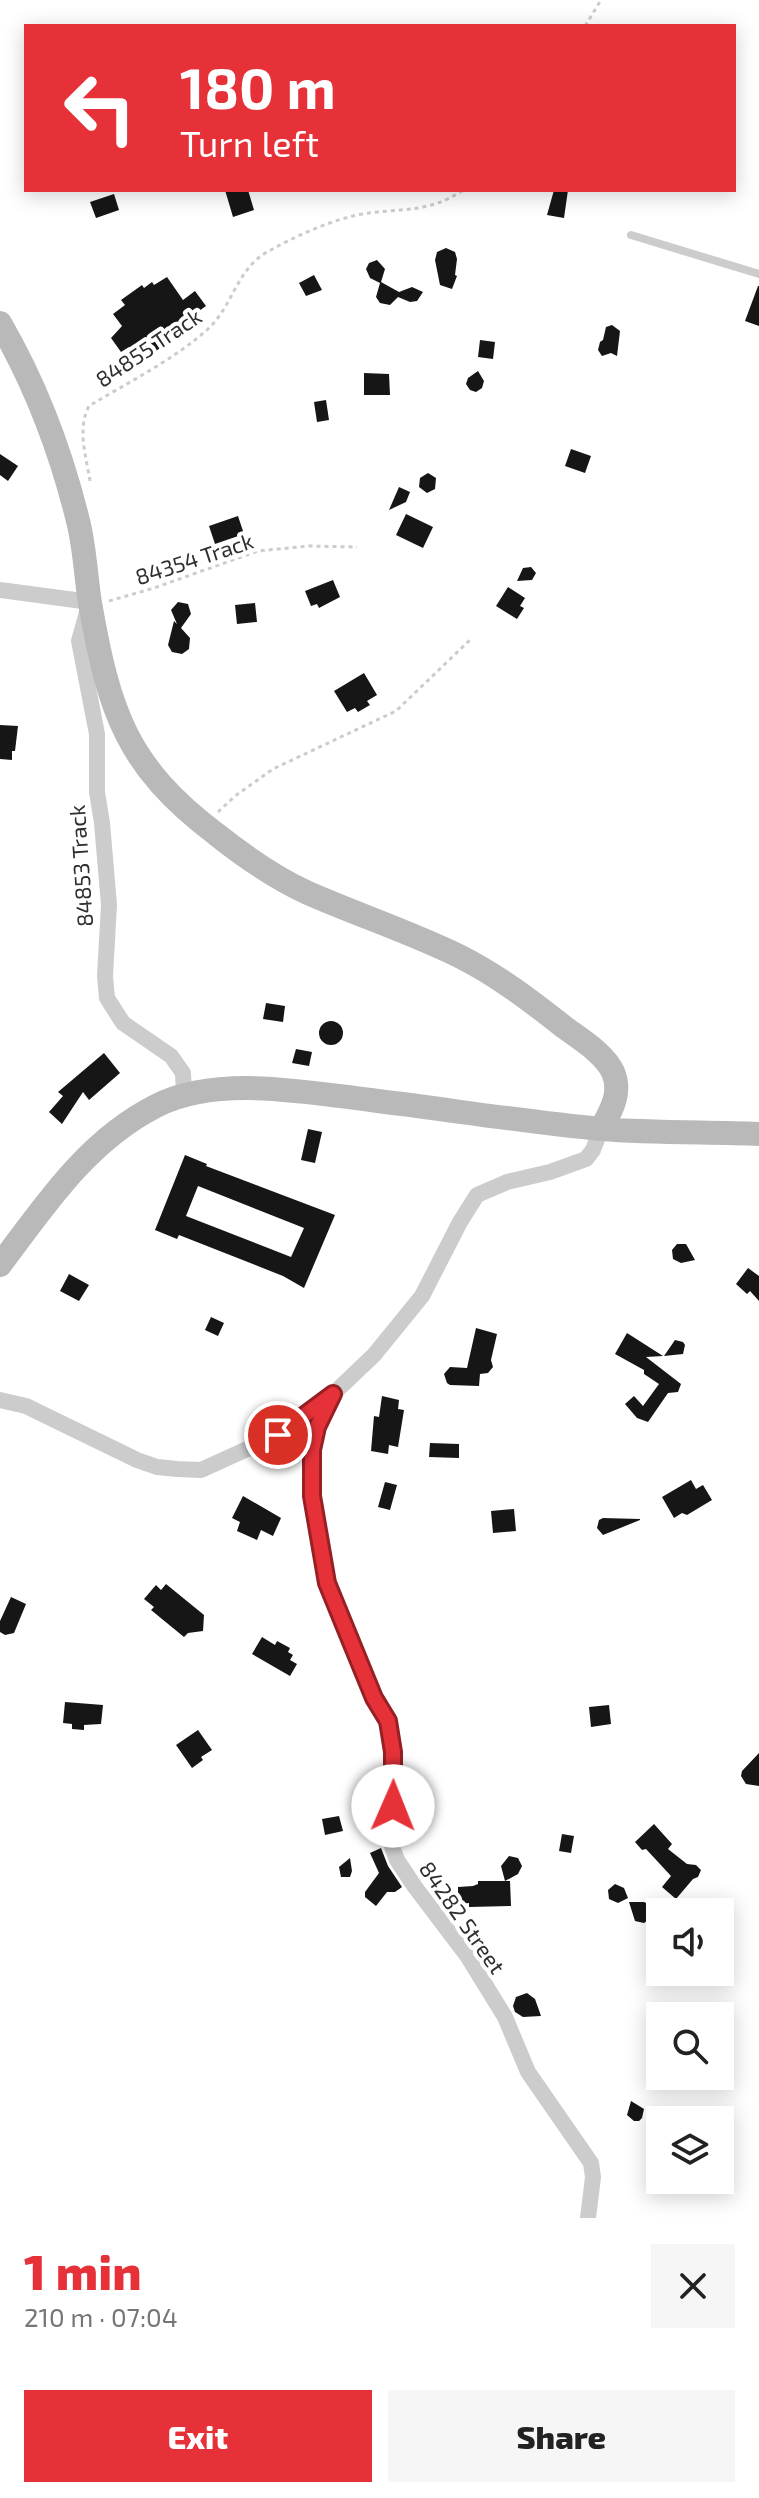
<!DOCTYPE html>
<meta charset="utf-8">
<style>
:root{--surface:#fff;--page:#f6f6f6;--text:#222;--muted:#767676;--accent:#e63138}
body{margin:0;font-family:"Exo 2",sans-serif;background:var(--page);color:var(--text);height:100vh;display:flex;flex-direction:column;font-size:30px;white-space:nowrap}
*{box-sizing:border-box;margin:0}
p{font-size:26px;color:var(--muted)}
.icon{flex:none;width:44px;height:44px;fill:none;stroke:currentColor;stroke-width:2;stroke-linecap:round;stroke-linejoin:round}
.map{position:relative;height:2218px;overflow:hidden}
.sheet{display:flex;flex-direction:column;background:var(--surface);flex:1}
.sheet>*{flex:none}
.top-card{position:absolute;left:24px;top:24px;width:712px;height:168px;border-radius:0px;box-shadow:0 4px 20px #0003;background:#e63138;color:#fff;overflow:hidden}
.fabs{position:absolute;left:646px;top:1898px;display:grid;gap:16px}
.fabs a{display:grid;place-items:center;width:88px;height:88px;border-radius:0px;background:var(--surface);box-shadow:0 4px 20px #0003;font-size:40px}
.pin{position:absolute;display:grid;place-items:center;width:68px;height:68px;color:#fff;margin:-34px;border:4px solid #fff;border-radius:50%;box-shadow:0 2px 8px #0007}
.me{position:absolute;width:88px;margin:-44px;rotate:1deg;stroke-linejoin:round;filter:drop-shadow(0 0 6px #0008)}
.turn{display:flex;align-items:center;gap:28px;height:168px;padding:0 24px;font-size:36px}
.turn .icon{width:104px;height:104px;stroke-width:2.5}
.turn b{display:block;font-size:56px;line-height:68px}
.round{display:grid;place-items:center;flex:none;width:84px;height:84px;border-radius:0px;background:var(--page)}
.headline{display:flex;align-items:center;justify-content:space-between;height:136px;padding:0 24px}
h1{font-size:48px;font-weight:800;line-height:60px;color:var(--accent)}
.primary-button{display:flex;gap:16px;margin-top:auto;padding:16px 24px}
.primary-button a{flex:1;height:92px;border-radius:0px;background:var(--accent);color:#fff;font-size:32px;font-weight:800;line-height:92px;text-align:center}
.primary-button a+a{background:var(--page);color:var(--text)}
.map>svg:first-child{display:block}
.building{fill:#161616;fill-rule:evenodd}
.lines{fill:none;stroke-linecap:round;stroke-linejoin:round}
.path{stroke:#ccc;stroke-width:3;stroke-dasharray:4 4;stroke-linecap:butt}
.lane{stroke:#ccc;stroke-width:8}
.street{stroke:#ccc;stroke-width:16}
.secondary{stroke:#b9b9b9;stroke-width:24}
.route-casing{stroke:#962024;stroke-width:20}
.route{stroke:#e63138;stroke-width:14}
.labels{text-anchor:middle;dominant-baseline:central;stroke-width:8;stroke-linejoin:round;paint-order:stroke}
.street-label{font-size:22px;fill:#2f2f2f;stroke:#fff}
</style>
<div class="map">
<svg width="759" height="2218" viewBox="0 0 759 2218">
<rect width="100%" height="100%" fill="#fff"/>
<path class="building" d="M225 190H248L254 210 233 217Z
M554 190H568L564 218 547 215Z
M114 194 119 210 96 218 90 202Z
M446 248 455 252 457 259 455 275 457 276 452 289 440 285 435 260 437 252Z
M377 260 385 269 381 282 399 292 412 287 423 292 417 301 410 302 398 297 390 305 380 303 376 297 380 283 370 278 366 269 369 263Z
M314 275 322 290 306 296 299 283Z
M167 277 183 300 195 291 206 306 175 328 179 334 156 351 151 343 146 346 143 342 132 351 129 347 121 352 111 338 122 326 113 314 125 305 121 300 142 285 144 288 152 282 154 285Z
M758 286H759V326L745 321Z
M612 325 620 331 617 356 611 353 602 356 598 350 600 342 603 340 606 327Z
M480 340 495 342 493 359 478 357Z
M478 371 484 381 482 388 476 392 470 390 466 384 468 378Z
M364 373 389 374 390 395H364Z
M326 400 329 420 317 422 314 402Z
M571 449 591 456 585 473 565 466Z
M0 454 18 466 8 481 0 475Z
M428 473 436 478 435 489 427 493 419 487 420 478Z
M399 487 410 492 406 502 389 510Z
M406 514 433 527 423 548 396 535Z
M238 516 244 534 215 544 209 526Z
M531 567 536 573 532 580 517 581 523 568Z
M333 580 340 597 319 608 317 604 311 606 305 591Z
M508 587 525 598 520 606 524 608 517 619 496 606Z
M178 602 188 604 191 614 181 628 190 638 189 649 182 654 172 652 168 645 174 621 177 624 171 610Z
M255 603 257 622 237 624 235 605Z
M364 673 377 695 367 701 370 705 358 712 355 708 347 712 334 691Z
M0 725 18 726 15 751H12V760L0 759Z
M266 1003 285 1006 283 1022 263 1019Z
M319 1033a12 12 0 1 1 24 0a12 12 0 1 1-24 0Z
M296 1049 312 1052 309 1066 292 1063Z
M104 1053 120 1073 89 1100 83 1092 62 1124 49 1112 63 1096 58 1092Z
M308 1129 322 1132 315 1163 301 1160Z
M185 1155 207 1164 206 1166 335 1215 304 1288 283 1276 179 1235 177 1239 155 1230ZM198 1186 304 1228 291 1257 186 1216Z
M677 1244H686L695 1260 681 1263 673 1259 672 1250Z
M748 1268 759 1276V1301L750 1291 747 1294 736 1284Z
M69 1274 89 1285 79 1301 60 1291Z
M211 1317 224 1323 218 1336 205 1330Z
M476 1328 497 1334 491 1360 493 1367 488 1373 480 1374 479 1386 450 1385 447 1383 444 1374 450 1367 467 1368Z
M627 1333 663 1356 646 1357 681 1384 678 1392 668 1393 648 1422 637 1418 625 1404 634 1396 643 1406 659 1384 644 1374V1370L615 1354Z
M675 1340 683 1342 685 1345 683 1354 664 1356Z
M382 1396 399 1400 398 1409 404 1410 398 1447 389 1445 388 1454 371 1451 374 1416 379 1417Z
M430 1443 459 1444V1458L429 1457Z
M691 1480 696 1489 703 1485 712 1500 687 1515 682 1513 674 1518 662 1497Z
M385 1482 397 1485 390 1510 378 1507Z
M243 1496 281 1518 273 1536 261 1530 257 1540 237 1531 240 1522 232 1518Z
M514 1509 516 1531 493 1533 491 1511Z
M603 1518 640 1519V1520L603 1535 597 1528 599 1520Z
M166 1584 204 1615 203 1631 188 1633 184 1637 151 1610 154 1607 144 1599 156 1585 161 1590Z
M11 1597 26 1604 14 1633 5 1635 0 1632V1621Z
M262 1637 275 1645 277 1641 290 1648 288 1652 293 1655 290 1660 297 1664 290 1676 252 1654Z
M65 1702 103 1705 101 1724 84 1725V1730L72 1729V1724L63 1723Z
M609 1705 611 1724 591 1727 589 1707Z
M198 1730 212 1750 201 1757 203 1760 192 1768 176 1745Z
M759 1753V1786L746 1784 741 1776 742 1771Z
M339 1816 343 1831 325 1835 322 1819Z
M654 1824 672 1844 668 1849 687 1864 696 1865 701 1870 698 1877 693 1879 676 1899 662 1887 671 1876 646 1849 642 1850 635 1842Z
M562 1834 574 1836 571 1853 559 1851Z
M381 1848 388 1866 402 1887 395 1892H387L376 1906 365 1897V1892L379 1873 370 1853Z
M509 1856 518 1858 522 1866 518 1874 505 1881 501 1866Z
M350 1858 352 1871 350 1877H341L339 1867Z
M478 1881H510L511 1906 469 1907V1903L458 1904V1887L473 1886 478 1884Z
M615 1884 624 1888 628 1898 618 1903 609 1899 608 1890Z
M629 1902H644L654 1907 652 1917 644 1923 635 1921Z
M527 1993 535 1999 541 2016 523 2017 515 2012 513 2006 516 1997Z
M631 2101 644 2109 642 2118 639 2121H634L627 2115Z"/>
<g class="lines">
<path class="path" d="M585 26 601 0
M90 481C86 456 77 429 89 406 127 383 175 359 208 329 233 306 236 270 267 252 294 237 326 222 357 215 399 207 426 215 463 190
M109 601 154 588 258 551 309 546 357 547
M218 812 235 796 273 769 396 711 471 639"/>
<path class="lane" d="M631 235 759 274"/>
<path class="street" d="M0 590 90 602 79 641 97 734V792L102 823 109 905 105 976 107 998 123 1023 171 1056 183 1073 184 1096
M333 1394 317 1427 312 1450V1496L327 1583 374 1698 388 1721 392 1737 394 1785 391 1844 397 1860 415 1887 468 1957 505 2017 528 2072 591 2163 593 2177 588 2218
M0 1400 26 1406 137 1460 157 1467 177 1469 201 1470 278 1435 333 1394 374 1355 422 1296 460 1222 477 1195 507 1182 550 1172 586 1159 593 1150 601 1129"/>
<path class="secondary" d="M0 323C37 387 62 454 79 525 85 551 86 578 90 603 109 711 126 766 216 834 245 857 275 878 308 893 358 915 410 932 459 956 497 975 531 1001 564 1027 580 1039 604 1053 613 1072 622 1093 611 1111 601 1129
M0 1265C45 1205 87 1141 156 1106 218 1074 311 1093 378 1101 452 1110 526 1122 601 1129 653 1133 707 1132 759 1134"/>
</g>
<g class="lines">
<defs>
<path id="route" d="M278 1435 333 1394 317 1427 312 1450V1496L327 1583 374 1698 388 1721 393 1752V1806"/>
</defs>
<use href="#route" class="route-casing"/>
<use href="#route" class="route"/>
</g>
<g class="labels">
<g class="street-label">
<text transform="translate(148 347) rotate(-34)">84855 Track</text>
<text transform="translate(194 558) rotate(-18)">84354 Track</text>
<text transform="translate(80 866) rotate(-94)">84853 Track</text>
<text transform="translate(463 1917) rotate(55)">84282 Street</text>
</g>
</g>
</svg>
<div class="fabs">
<a><svg class="icon" aria-label="sound" viewBox="0 0 24 24"><path d="M4 9h4l5-4v14l-5-4H4zM17 9q2 3 0 6"/></svg></a>
<a><svg class="icon" aria-label="search" viewBox="0 0 24 24"><circle cx="10" cy="10" r="6"/><path d="M15 15l6 6"/></svg></a>
<a><svg class="icon" aria-label="layers" viewBox="0 0 24 24"><path d="M12 4l9 5-9 5-9-5zM3 14l9 5 9-5"/></svg></a>
</div>
<div class="pin" style="left:278px;top:1435px;background:#d93025"><svg class="icon" aria-label="arrive" viewBox="0 0 24 24"><path d="M6 21V4h12l-3 4 3 4H6"/></svg></div>
<svg class="me" style="left:393px;top:1806px" viewBox="-20 -20 40 40"><circle r="19" fill="#fff"/><path d="M0-13L10 11 0 6-10 11z" fill="#e63138"/></svg>
<div class="top-card">
<div class="turn"><svg class="icon" aria-label="left" viewBox="0 0 24 24"><path d="M17 20v-9H6M10 6l-5 5 5 5"/></svg><div><b>180 m</b>Turn left</div></div>
</div>
</div>
<section class="sheet">
<div class="headline"><div><h1>1 min</h1><p>210 m · 07:04</p></div><a class="round"><svg class="icon" aria-label="close" viewBox="0 0 24 24"><path d="M6 6l12 12M18 6L6 18"/></svg></a></div>
<div class="primary-button"><a>Exit</a><a>Share</a></div>
</section>
